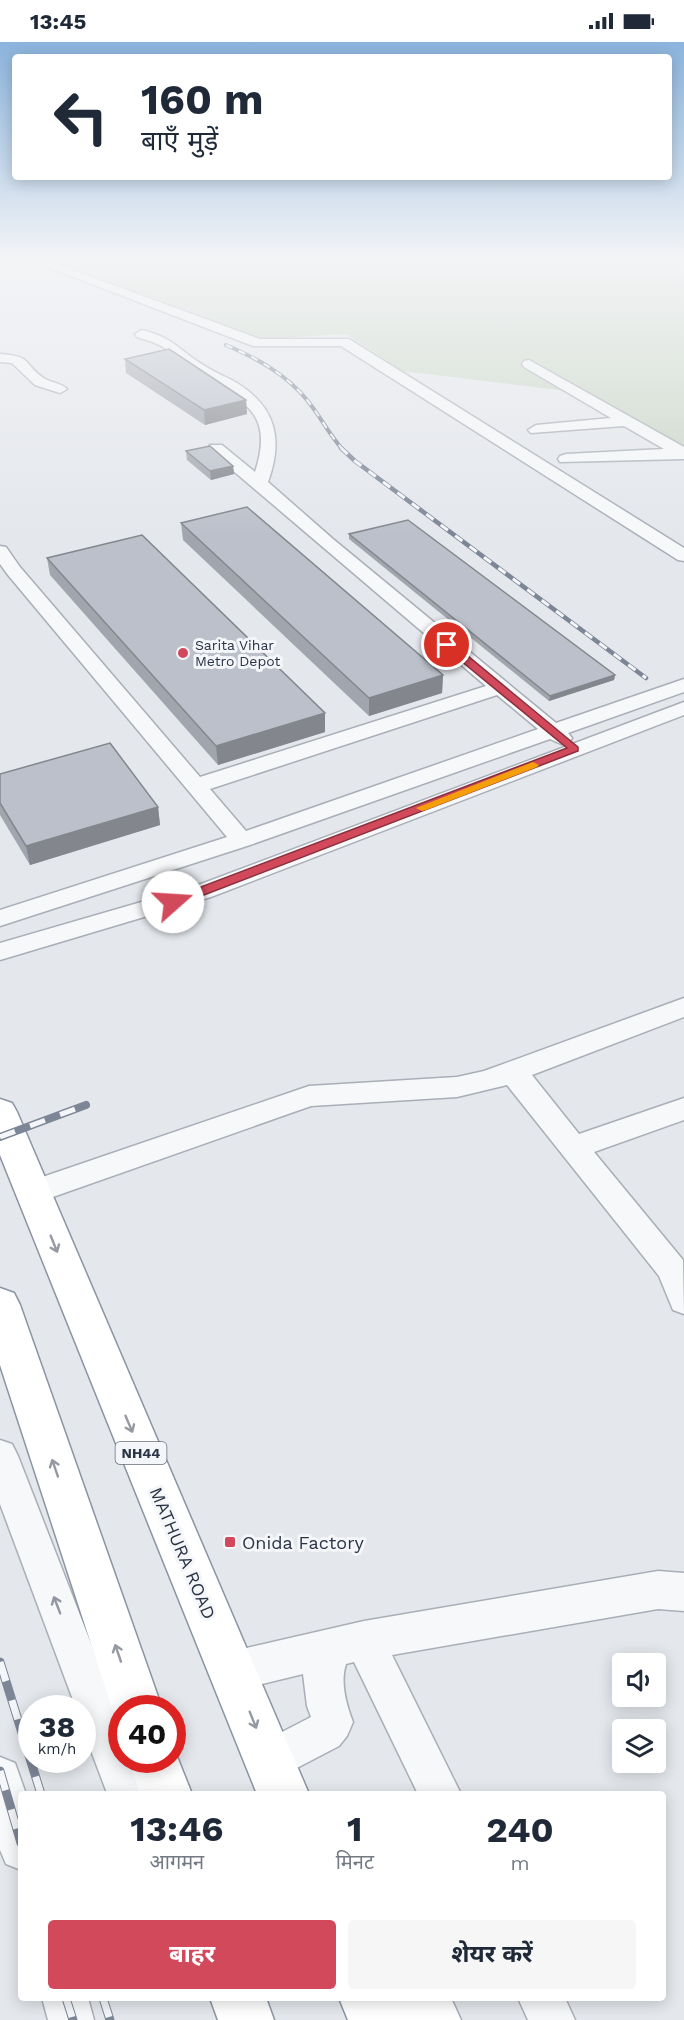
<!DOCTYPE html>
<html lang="hi">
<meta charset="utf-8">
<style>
:root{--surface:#fff;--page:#f6f6f7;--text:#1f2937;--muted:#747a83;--accent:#d1495b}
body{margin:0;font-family:"Work Sans","Noto Sans Devanagari",sans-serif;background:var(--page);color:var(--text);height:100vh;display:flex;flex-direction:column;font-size:22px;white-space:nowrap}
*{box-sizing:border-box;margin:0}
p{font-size:20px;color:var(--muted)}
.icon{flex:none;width:33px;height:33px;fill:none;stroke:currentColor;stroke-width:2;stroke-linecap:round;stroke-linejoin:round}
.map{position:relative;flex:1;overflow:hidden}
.sheet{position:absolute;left:18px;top:1749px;width:648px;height:210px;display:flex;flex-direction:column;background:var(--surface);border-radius:6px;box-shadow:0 3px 15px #0003}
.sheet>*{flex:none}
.top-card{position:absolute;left:12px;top:12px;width:660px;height:126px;border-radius:6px;box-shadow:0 3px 15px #0003;background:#fff;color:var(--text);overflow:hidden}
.buttons{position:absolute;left:612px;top:1611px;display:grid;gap:12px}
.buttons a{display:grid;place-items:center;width:54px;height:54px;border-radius:6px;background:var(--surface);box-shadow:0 3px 15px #0003;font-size:30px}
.speed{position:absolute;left:18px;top:1653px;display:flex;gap:12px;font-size:30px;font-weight:700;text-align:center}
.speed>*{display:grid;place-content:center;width:78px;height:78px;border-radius:50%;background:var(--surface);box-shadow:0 3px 15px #0003;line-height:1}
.speed small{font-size:15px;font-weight:400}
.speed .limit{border:9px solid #d22;background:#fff;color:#111}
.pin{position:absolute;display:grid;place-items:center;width:51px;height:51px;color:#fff;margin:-26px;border:3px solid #fff;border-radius:50%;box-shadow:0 2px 6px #0007}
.me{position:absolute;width:66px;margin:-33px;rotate:71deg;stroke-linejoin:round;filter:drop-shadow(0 0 4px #0008)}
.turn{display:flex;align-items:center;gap:21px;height:126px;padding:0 30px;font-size:27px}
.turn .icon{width:78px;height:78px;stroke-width:2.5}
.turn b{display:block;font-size:42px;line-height:51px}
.eta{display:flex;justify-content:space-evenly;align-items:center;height:102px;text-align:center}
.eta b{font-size:36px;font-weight:700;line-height:42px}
.button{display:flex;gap:12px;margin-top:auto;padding:12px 30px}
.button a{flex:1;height:69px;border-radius:6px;background:var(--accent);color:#fff;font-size:24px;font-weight:700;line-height:69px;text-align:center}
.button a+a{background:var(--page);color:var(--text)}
.status{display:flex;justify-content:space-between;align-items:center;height:42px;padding:0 30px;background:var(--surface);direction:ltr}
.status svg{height:16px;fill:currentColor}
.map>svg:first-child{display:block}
.green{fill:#c9d6c5}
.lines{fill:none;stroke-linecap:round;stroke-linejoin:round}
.minor-casing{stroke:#a9aeb7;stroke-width:3}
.major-casing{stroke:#a3abb8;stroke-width:3}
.highway-casing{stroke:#8b94a3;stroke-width:3}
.minor{fill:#f7f8fa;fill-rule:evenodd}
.major{fill:#fff;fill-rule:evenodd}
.highway{fill:#fff;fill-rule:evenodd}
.rail-far3-casing{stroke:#7d8696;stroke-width:4}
.rail-far2-casing{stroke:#7d8696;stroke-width:4.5}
.rail-far1-casing{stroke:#7d8696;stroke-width:8}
.rail-casing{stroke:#7d8696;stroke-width:9}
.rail-far3{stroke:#f4f6f9;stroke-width:2;stroke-dasharray:7;stroke-linecap:butt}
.rail-far2{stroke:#f4f6f9;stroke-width:3;stroke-dasharray:9;stroke-linecap:butt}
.rail-far1{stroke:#f4f6f9;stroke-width:5;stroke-dasharray:16;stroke-linecap:butt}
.rail{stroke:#f4f6f9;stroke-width:7;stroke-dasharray:20;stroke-linecap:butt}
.wall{fill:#a1a5ae}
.shaded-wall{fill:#83868d}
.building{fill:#bbc0ca;stroke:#83868d;stroke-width:1.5}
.oneway{stroke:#959aa2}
.oneway2{stroke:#9196a0}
.route{fill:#d1495b;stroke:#882f3b;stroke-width:1.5}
.slow{fill:#f59e0b}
.poi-dot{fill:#d1495b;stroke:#f4f6f9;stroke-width:2}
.labels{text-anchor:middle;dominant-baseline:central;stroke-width:6;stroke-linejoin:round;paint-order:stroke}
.far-poi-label{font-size:14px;fill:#2b3445;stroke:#f4f6f9;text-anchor:start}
.shield{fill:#f4f6f9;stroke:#676e7b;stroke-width:1.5}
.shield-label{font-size:14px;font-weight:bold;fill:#2b3445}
.near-poi-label{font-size:18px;fill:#2b3445;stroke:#f4f6f9;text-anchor:start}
.near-street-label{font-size:18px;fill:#2b3445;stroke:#f4f6f9}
</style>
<div class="status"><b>13:45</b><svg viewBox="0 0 49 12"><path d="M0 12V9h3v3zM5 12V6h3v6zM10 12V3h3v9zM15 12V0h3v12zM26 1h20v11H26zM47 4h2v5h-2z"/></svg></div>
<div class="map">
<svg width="684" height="1978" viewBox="0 0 684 1978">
<rect width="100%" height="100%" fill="#e4e7ec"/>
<path class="green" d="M45 216H684V403L583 351 403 329 346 292 264 297Z"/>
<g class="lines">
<defs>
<path id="minor" d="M24 216H40L260 297H349L684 506V519L678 518 341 304H253Z
M142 288C175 296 179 309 205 324 215 331 227 335 237 341 277 366 283 398 268 440L333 497 556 681 684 637V650L568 691 572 696 569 701 561 702 550 697 250 803 0 884V868L227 795 8 533 0 522V504L6 505 20 525 200 735 486 644 210 409 208 406 210 403H222L255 430C277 364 235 357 192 329 182 322 174 312 163 305 155 300 146 298 137 295L135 292ZM497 653 538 687 246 789 210 747Z
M0 312C34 314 23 323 45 337 53 341 61 341 67 347L60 351 35 343 12 321 0 320Z
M529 318 684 405V417L560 420 558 417 560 414 566 412 664 407 624 384 531 391 528 388 536 383 611 376 524 325 522 322 524 319Z
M684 660V673L211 855 0 918V901L193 845Z
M684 956V975L532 1033 579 1092 684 1056V1078L594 1110 683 1218 684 1272 673 1268 659 1234 507 1043 457 1055 311 1064 33 1162 22 1158 18 1150 22 1142 309 1044 457 1035 484 1029Z
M0 1398 12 1402 18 1414 122 1681V1718H136L154 1752 107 1751 82 1685V1666H76L0 1462Z
M658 1529 684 1531V1569L658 1567 392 1613 461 1752H418L354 1620 346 1622C340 1640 346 1662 353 1680L347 1694 339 1704 270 1740 255 1734 249 1719 255 1704 311 1675 307 1664 303 1632 233 1649 219 1643 213 1629 219 1615 233 1609 364 1579Z
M0 1715 15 1721 26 1752H21V1828L6 1822 0 1808Z
M42 1956H88L94 1978H48Z
M518 1956H565L575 1978H528Z"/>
<path id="major" d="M385 1956H451L461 1978H395Z"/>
<path id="highway" d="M0 1057 12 1061 17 1070 309 1752H257L0 1113Z
M0 1246 14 1251 20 1263 162 1666H122V1684L112 1666 0 1323Z
M172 1702 192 1752H140L129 1718H172Z
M210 1956H266L274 1978H218Z
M339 1956H395L404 1978H348Z"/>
</defs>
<use href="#minor" class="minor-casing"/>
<use href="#major" class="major-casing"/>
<use href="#highway" class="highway-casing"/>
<use href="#minor" class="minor"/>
<use href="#major" class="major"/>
<use href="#highway" class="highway"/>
<defs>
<path id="rail-far3" d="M226 303C256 316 286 332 307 358 320 374 329 392 343 408"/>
<path id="rail-far2" d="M341 406 355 419 646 636"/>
<path id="rail-far1" d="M0 1095 86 1063"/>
<path id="rail" d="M0 1620 41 1752
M0 1729 21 1801
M66 1956 73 1978
M103 1956 110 1978"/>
</defs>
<use href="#rail-far3" class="rail-far3-casing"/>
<use href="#rail-far2" class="rail-far2-casing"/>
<use href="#rail-far1" class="rail-far1-casing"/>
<use href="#rail" class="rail-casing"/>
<use href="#rail-far3" class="rail-far3"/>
<use href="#rail-far2" class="rail-far2"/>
<use href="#rail-far1" class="rail-far1"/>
<use href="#rail" class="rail"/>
</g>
<path class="wall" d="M125 317 246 358 247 372 205 383 126 331Z
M186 409 233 424 234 432 211 438 187 418Z
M181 481 443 633 442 651 369 674 183 498Z
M349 492 615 633 614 638 549 659 349 497Z
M47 516 325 671V690L218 723 50 533Z
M0 732 158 765 160 783 30 823 0 773Z"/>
<path class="shaded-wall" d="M246 358 247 372 205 383 204 368Z
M233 424 234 432 211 438 210 429Z
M443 633 442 651 369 674V656Z
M615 633 614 638 549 659 550 654Z
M325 671V690L218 723 216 704Z
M158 765 160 783 30 823 26 804Z"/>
<path class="building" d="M169 307 246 358 204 368 125 317Z
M210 404 233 424 210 429 186 409Z
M247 465 443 633 369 656 181 481Z
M408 478 615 633 550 654 349 492Z
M142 493 325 671 216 704 47 516Z
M110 701 158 765 26 804 0 761V732Z"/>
<defs><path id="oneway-shaft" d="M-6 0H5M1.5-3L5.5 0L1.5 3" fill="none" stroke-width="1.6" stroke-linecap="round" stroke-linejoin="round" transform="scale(1.5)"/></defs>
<g class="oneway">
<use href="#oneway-shaft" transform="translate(54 1202) rotate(68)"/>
<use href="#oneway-shaft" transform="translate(129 1382) rotate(67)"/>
<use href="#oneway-shaft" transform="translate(55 1426) rotate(-109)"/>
<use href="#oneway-shaft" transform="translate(118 1611) rotate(-109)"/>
<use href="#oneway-shaft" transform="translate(253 1678) rotate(68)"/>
</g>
<use class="oneway2" href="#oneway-shaft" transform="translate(57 1563) rotate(-111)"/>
<linearGradient id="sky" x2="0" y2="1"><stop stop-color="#8bb4dd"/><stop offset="0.44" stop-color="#f3f4f6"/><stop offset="1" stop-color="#f3f4f6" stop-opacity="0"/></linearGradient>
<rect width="684" height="493" fill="url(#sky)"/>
<path class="route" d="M444 600H451L578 705V709L178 863H169L167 860 169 857 567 706 444 605Z"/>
<path class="slow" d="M533 720 539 723 537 725 426 768 422 769 416 766Z"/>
<g class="poi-dot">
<circle cx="183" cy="611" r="6"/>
<rect x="224" y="1494" width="12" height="12" rx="3"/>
</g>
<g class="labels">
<g class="far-poi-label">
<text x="195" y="603">Sarita Vihar<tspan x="195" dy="16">Metro Depot</tspan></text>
</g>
<rect class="shield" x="115.5" y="1400" width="51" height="22" rx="4.5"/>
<g class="shield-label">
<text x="141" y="1411">NH44</text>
</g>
<g class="near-poi-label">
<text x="242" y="1500">Onida Factory</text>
</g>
<g class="near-street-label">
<text transform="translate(183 1511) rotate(67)">MATHURA ROAD</text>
</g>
</g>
</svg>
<div class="buttons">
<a><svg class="icon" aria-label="sound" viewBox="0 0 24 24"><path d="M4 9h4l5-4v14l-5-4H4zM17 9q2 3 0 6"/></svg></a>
<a><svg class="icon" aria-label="layers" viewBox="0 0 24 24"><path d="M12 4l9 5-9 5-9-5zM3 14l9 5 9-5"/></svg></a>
</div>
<div class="speed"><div>38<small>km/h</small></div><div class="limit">40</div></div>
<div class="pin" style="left:447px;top:603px;background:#d93025"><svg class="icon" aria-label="arrive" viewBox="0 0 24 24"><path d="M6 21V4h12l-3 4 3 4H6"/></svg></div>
<svg class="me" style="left:173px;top:860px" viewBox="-20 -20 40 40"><circle r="19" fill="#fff"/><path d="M0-13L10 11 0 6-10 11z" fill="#d1495b"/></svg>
<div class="top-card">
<div class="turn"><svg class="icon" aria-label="left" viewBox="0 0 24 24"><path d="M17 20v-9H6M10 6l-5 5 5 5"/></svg><div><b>160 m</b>बाएँ मुड़ें</div></div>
</div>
<section class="sheet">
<div class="eta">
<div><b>13:46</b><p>आगमन</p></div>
<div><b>1</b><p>मिनट</p></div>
<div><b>240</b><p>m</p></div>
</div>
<div class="button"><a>बाहर</a><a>शेयर करें</a></div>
</section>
</div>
